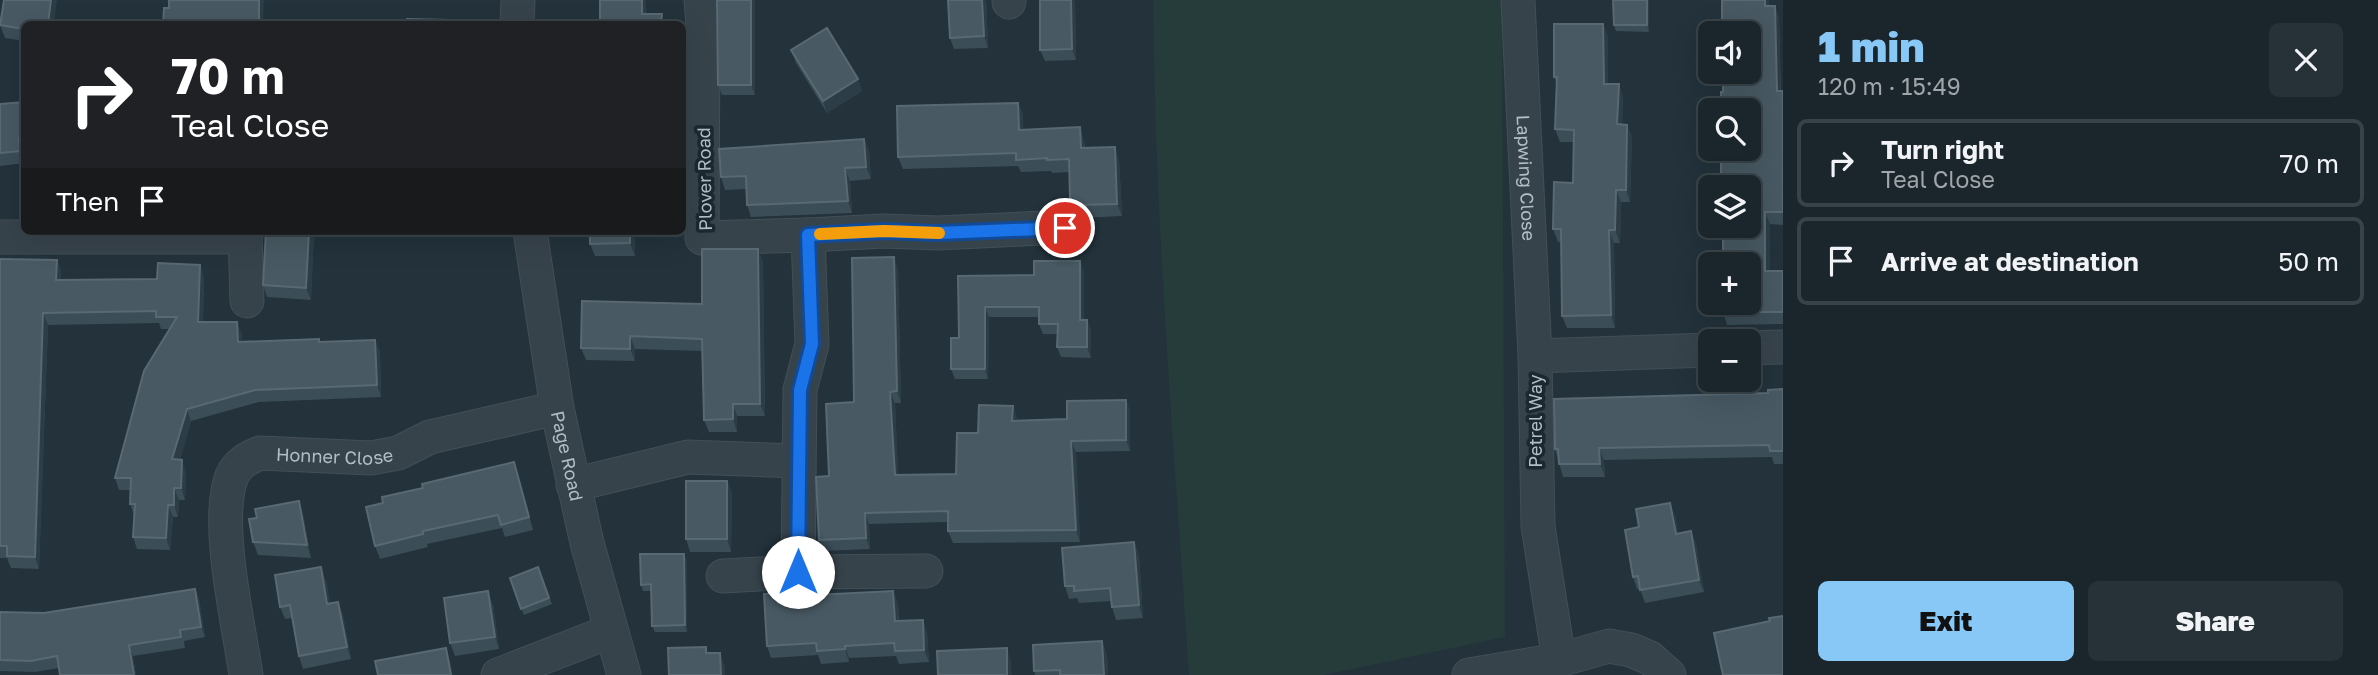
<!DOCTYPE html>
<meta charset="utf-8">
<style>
:root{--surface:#1a262c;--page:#273238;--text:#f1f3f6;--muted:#9fa5a9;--line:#384348;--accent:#88c8f6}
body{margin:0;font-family:"Golos Text",sans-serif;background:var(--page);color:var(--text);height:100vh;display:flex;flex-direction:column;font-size:26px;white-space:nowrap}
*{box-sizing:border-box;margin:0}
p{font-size:23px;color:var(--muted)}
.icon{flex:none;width:38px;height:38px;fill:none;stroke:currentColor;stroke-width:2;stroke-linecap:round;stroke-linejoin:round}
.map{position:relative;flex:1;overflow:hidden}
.side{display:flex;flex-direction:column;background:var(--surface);width:595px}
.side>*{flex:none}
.hud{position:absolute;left:21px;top:21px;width:665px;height:214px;border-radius:10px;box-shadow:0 7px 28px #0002,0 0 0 2px var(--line);background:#202124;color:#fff;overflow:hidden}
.fabs{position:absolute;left:1698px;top:21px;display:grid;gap:14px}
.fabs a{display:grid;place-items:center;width:63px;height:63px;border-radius:10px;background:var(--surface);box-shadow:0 7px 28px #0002,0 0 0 2px var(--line);font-size:35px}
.pin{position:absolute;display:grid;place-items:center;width:60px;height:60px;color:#fff;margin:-30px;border:4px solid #fff;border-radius:50%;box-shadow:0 2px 7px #0007}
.me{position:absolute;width:77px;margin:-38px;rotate:0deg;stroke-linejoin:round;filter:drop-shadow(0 0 5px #0008)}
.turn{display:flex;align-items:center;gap:24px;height:147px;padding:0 35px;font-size:32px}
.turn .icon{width:91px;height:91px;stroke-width:2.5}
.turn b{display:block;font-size:49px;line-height:60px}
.then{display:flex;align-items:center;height:66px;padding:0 35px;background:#0003;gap:14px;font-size:26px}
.round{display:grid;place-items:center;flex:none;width:74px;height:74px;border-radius:10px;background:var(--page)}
.headline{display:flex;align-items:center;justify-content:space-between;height:119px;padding:0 35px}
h1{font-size:42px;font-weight:800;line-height:52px;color:var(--accent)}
.cta{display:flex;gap:14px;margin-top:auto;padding:14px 35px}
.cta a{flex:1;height:80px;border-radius:10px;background:var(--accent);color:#111;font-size:28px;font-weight:800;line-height:80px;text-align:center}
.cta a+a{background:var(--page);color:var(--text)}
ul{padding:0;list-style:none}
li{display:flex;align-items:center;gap:21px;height:88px;margin:0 14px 10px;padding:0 21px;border:4px solid var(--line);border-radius:10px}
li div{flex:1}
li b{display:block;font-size:26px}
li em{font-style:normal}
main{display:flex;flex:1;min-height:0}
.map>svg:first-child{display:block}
.green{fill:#253c3a}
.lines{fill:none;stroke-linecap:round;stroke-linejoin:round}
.street-casing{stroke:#434f57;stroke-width:35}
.street{stroke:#37434b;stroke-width:33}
.wall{fill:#3b4d57}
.shaded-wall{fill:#2c3d47}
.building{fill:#485963;stroke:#586973;stroke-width:2}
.route-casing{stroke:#114b97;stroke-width:18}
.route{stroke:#1a73e8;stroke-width:12}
.slow{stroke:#f59e0b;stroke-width:12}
.labels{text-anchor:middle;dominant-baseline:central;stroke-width:7;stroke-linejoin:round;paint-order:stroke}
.street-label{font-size:18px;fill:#b2bec7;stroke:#1c2830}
</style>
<main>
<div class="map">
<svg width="1783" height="675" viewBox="0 0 1783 675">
<rect width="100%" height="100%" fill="#23323b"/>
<path class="green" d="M1153 0H1502L1505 637 1324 675H1189C1174 450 1155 225 1153 0Z"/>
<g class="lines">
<defs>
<g id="street">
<path d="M701 0 703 25 702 238 808 235 812 344 800 390 798 572"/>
<path d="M1009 0V2"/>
<path id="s1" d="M1518 0 1535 356"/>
<path d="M517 24 518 0"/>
<path d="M245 231 247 301"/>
<path id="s2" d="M530 231 557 408 587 543 624 675"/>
<path d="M808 235 884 231 938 233 1065 227"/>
<path d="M0 237H245"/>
<path d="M1748 348 1783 347"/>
<path d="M573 485 688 457 797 461"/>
<path d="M723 576 798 572 926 571"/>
<path d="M1559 660 1538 526 1535 356 1710 350"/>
<path id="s3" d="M246 675C239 626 214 521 232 476 238 463 248 458 260 453L371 458 398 453 430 437 557 408"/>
<path d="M498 675 611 631"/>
<path d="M1469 675 1559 660 1609 646 1631 650 1650 658 1669 675"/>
</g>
</defs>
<use href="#street" class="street-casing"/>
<use href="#street" class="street"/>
</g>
<path class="wall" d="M755 0V95H722L718 85Z
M948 0H986L988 48 954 49 950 38Z
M1040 0H1075L1076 60 1045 61 1040 50Z
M1613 0H1649V32L1616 31 1614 25Z
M1722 0H1769V6H1775L1779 18 1781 91H1783V225L1770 224V271H1783V324L1727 325 1723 312V240L1721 236 1723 92Z
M24 24V41L5 38 0 25Z
M1603 24 1608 37V84L1623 97 1622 125H1627L1632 137 1630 202H1621L1620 243H1614L1615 328H1567L1562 316 1561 242H1558L1553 229 1573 183 1574 142H1560L1555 129 1557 84 1554 77Z
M791 50 858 79 862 91 827 113 796 63Z
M24 102V163L0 166V104Z
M1018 103 1023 115V130L1084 140 1085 148 1119 159 1122 216 1082 218 1075 211 1070 198 1069 172 1052 173 1051 171 1021 172 1018 166 903 169 898 157Z
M864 139 869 151 871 179 850 181 852 213 751 217 747 205 746 189 725 190 721 177Z
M314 231 311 300 267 297 263 285Z
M590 231H634L635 256H595L590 244Z
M0 259 57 260 61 272V280L157 279 204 276 203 322 242 334V342H320L375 340 380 352 381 397 259 402 191 421 180 460 186 472 185 500H179L178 517H173L170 550 137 549 133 537 134 515 130 504 131 490H119L115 478 170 329H161L159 323 48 325 39 569 11 568 7 558H0Z
M763 261 765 416H737V432H709L704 420 702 351 635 349V361L586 360 581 348 702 304Z
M898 269 901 403H895L898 475 956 474 978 433 1017 418V421L1067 419 1126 400 1130 411V451L1076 452 1080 542 953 543 948 531V522L869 524 870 549 823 551 819 540 829 476Z
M1084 272V320H1087L1091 330V358L1061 357 1057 347 1058 334H1043L1039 324V317H989L988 379H955L951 369 959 338 958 276 1034 275Z
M1783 389V464H1774L1772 457 1604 460 1605 477H1563L1555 449Z
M514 462 518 475 533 530 505 537 502 528 427 544 428 547 380 559 375 546 383 503 423 488Z
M727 481 732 493 731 552H690L686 539Z
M303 514 311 558 258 555 253 542Z
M1675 515 1678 534 1691 531 1696 544 1704 592 1645 603 1640 589H1637L1633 577 1639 527Z
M1134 542 1139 555 1143 618 1116 620 1112 607 1111 601 1079 603 1077 598 1069 599 1065 586Z
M684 554 687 561V632H655L652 626 651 591H643L641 585Z
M538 567 552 604 524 615 510 578Z
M326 580 330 604 338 602 343 615 351 659 303 669 299 656 292 618 285 619 280 607Z
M195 589 199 599 205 637 184 641 185 648 133 656 136 675H60L59 668 35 672 0 671V612L44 613Z
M893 591 898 604 899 621 927 632 929 662 899 664 896 656 849 658V662L821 664 818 655 771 658 767 646 817 595Z
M493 604 499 649 455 656 450 643Z
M1107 654 1108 675H1035L1034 671Z"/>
<path class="shaded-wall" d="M51 0H57L54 24H48Z
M259 0H264L263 24H259Z
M642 0H646L647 24 642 14Z
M751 0H755V95L751 85Z
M982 0H986L988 48 984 36Z
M1071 0H1075L1076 60 1072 49Z
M1647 0H1649V32L1647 25Z
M1765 0H1769L1770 19 1765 6Z
M1775 6 1779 18 1781 104 1777 91Z
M1603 24 1608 37V96L1604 84Z
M858 79 862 91 827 113 823 101Z
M1619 84 1623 97 1622 137 1617 124Z
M1018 103 1023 115 1024 143 1019 130Z
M1627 125 1632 137 1630 202 1626 190Z
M1080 127 1084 140 1085 161 1081 148Z
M19 138 24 151V162L20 151Z
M864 139 869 151 871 179 866 167Z
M1115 147 1119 159 1122 216 1117 204Z
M845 168 850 181 852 213 848 201Z
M1616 190 1621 202 1620 243 1615 230Z
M1765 212 1770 224V284L1765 271Z
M1609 230 1614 243 1615 328 1611 315Z
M309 231H314L311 300 306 288Z
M630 231H634L635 256 630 243Z
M758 249 763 261 765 416 760 404Z
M894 257 898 269 901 403 897 391Z
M57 260 61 272V292L56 280Z
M1080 261 1084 272V330L1080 320Z
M200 265 204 276 203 334 198 322Z
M985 307 989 317 988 379 985 369Z
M43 313 48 325 39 569 35 557Z
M1087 320 1091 330V358L1087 347Z
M237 322 242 334V354L238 342Z
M630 336 635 349V361L630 349Z
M375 340 380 352 381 397 377 385Z
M890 392 895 403 899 487 895 475Z
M1126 400 1130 411V451L1126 440Z
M733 404 737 416V432L733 419Z
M1013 406 1017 418V433L1012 421Z
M187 409 191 421 177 471 172 459Z
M1071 441 1076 452 1080 542 1076 530Z
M1599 448 1604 460 1605 477 1600 464Z
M182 460 186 472 185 500 181 488Z
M727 481 732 493 731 552 727 539Z
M174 488 179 500 178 517 174 505Z
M299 501 303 514 311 558 307 545Z
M1670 503 1675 515 1681 547 1676 534Z
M168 505 173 517 170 550 166 538Z
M865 513 869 524 870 549 866 538Z
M1691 531 1696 544 1704 592 1699 580Z
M1134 542 1139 555 1143 618 1139 605Z
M684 554 687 561V632L685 625Z
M321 567 326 580 332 617 327 604Z
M195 589 199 599 205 637 201 627Z
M488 591 493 604 499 649 495 637Z
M893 591 898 604 899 634 895 621Z
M338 602 343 615 351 659 347 647Z
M923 620 927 632 929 662 924 650Z
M1102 641 1107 654 1108 675H1104Z
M129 645 133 656 136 675H134Z
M845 646 849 658V662L845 649Z
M446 648 450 660 453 675H451Z
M1007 648 1011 661 1012 675H1007Z
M720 653 725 666V675H721Z"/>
<path class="building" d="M4 0H51L48 24H24V29L0 25Z
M169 0H259V24H163L164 8H169Z
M600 0H642V14H662L661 24H600Z
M717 0H751V85H718Z
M948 0H982L984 36 950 38Z
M1040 0H1071L1072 49 1040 50Z
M1613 0H1647V25H1614Z
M1722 0H1765V6H1775L1777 91H1783V212H1765V271H1783V312H1723V303H1748V264H1723V236H1721V226H1748V187H1721V149H1748V110H1721V92H1723V72H1748V33H1722Z
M407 19 451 20V24H407Z
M1554 24H1603L1604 84H1619L1617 124 1627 125 1626 190H1616L1615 230H1609L1611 315 1562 316 1561 229H1553L1554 182 1573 183 1574 130 1555 129 1557 77H1554Z
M827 28 858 79 823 101 791 50Z
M24 102V139L19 138 20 151 0 153V104Z
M1018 103 1019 130 1080 127 1081 148 1115 147 1117 204 1077 205 1070 198 1069 159 1047 160V158L1016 160V153L898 157 897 106Z
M864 139 866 167 845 168 848 201 747 205 746 176 721 177 719 149Z
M266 231H309L306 288 263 285Z
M590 231H630V243L590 244Z
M702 249H758L760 404H733V419L704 420 702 339 630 336V349L581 348 582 301 702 304Z
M894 257 897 391 890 392 895 475 956 474 957 433H978L979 405 1013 406 1012 421 1067 419V401L1126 400V440L1071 441 1076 530 948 531V511L865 513 866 538 819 540 816 477 829 476 826 404 854 402 852 258Z
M0 259 57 260 56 280 157 279 158 263 200 265 198 322H237L238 342 319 339V342L375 340 377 385 255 390 187 409 172 459 182 460 181 488H174V505H168L166 538 133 537 135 504H130L131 478H115L144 371 177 317H156V311L43 313 35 557 7 556V546H0Z
M1034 261H1080V320H1087V347H1057L1058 324H1039V307H985V369H951V338H959L958 276 1034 275Z
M1783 389V451H1770L1769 445 1599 448 1600 464H1559L1558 449H1555L1554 399 1768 393V390Z
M514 462 529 517 501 525 498 515 423 531V534L375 546 366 507 383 503 382 497 423 488 422 484Z
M686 481H727V539H686Z
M299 501 307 545 253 542 249 519 257 518 255 509Z
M1670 503 1676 534 1691 531 1699 580 1640 590 1638 576 1633 577 1625 530 1639 527 1636 509Z
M1134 542 1139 605 1112 607 1110 588 1074 591V586H1065L1062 548Z
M640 554H684L685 625 652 626 651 584 641 585Z
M321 567 327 604 338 602 347 647 299 656 290 605 280 607 275 575Z
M538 567 549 598 521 609 510 578Z
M195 589 201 627 180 630 181 637 129 645 134 675H60L57 656 31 661 0 660V612L44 613Z
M488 591 495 637 450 643 444 598Z
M815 591V595L893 591 895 621 923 620 924 650 895 651 894 643 845 646V649L817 651 816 643 767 646 764 594Z
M1783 616V675H1723L1714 633 1770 621 1769 618Z
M1102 641 1104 675H1060V670L1034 671 1033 645Z
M706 647V653H720L721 675H669L668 648Z
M446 648 451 675H378L375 661Z
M1007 648V675H938L937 651Z"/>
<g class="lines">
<defs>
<path id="route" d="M798 572 800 390 812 344 808 235 884 231 938 233 1065 228"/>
</defs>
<use href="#route" class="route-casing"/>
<use href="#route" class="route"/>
<path class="slow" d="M820 234 884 231 939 233"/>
</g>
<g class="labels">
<g class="street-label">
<text stroke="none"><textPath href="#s1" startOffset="178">Lapwing Close</textPath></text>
<text transform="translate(704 179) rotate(-91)">Plover Road</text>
<text transform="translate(1535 421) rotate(-90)">Petrel Way</text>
<text stroke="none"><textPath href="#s3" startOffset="313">Honner Close</textPath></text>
<text stroke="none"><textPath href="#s2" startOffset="228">Page Road</textPath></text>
</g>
</g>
</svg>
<div class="fabs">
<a><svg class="icon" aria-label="sound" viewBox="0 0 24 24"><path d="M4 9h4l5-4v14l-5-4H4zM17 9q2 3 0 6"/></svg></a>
<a><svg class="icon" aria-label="search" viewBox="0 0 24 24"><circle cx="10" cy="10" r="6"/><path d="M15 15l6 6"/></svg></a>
<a><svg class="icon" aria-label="layers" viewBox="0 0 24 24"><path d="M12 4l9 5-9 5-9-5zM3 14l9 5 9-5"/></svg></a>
<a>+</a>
<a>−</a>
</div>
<div class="pin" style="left:1065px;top:228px;background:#d93025"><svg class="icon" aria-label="arrive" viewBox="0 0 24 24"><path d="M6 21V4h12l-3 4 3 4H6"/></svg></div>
<svg class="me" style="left:798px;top:572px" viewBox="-20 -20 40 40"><circle r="19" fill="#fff"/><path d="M0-13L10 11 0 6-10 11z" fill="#1a73e8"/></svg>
<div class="hud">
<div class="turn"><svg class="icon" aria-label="right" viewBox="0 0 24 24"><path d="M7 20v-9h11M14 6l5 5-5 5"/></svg><div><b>70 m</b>Teal Close</div></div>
<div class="then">Then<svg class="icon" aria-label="arrive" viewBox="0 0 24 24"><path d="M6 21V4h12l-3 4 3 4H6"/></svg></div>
</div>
</div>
<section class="side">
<div class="headline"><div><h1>1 min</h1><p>120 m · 15:49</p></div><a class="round"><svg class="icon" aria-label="close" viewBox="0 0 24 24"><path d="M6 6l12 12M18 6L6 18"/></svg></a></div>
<ul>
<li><svg class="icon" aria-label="right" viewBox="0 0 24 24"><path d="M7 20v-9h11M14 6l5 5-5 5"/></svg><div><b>Turn right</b><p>Teal Close</p></div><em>70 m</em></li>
<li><svg class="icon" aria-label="arrive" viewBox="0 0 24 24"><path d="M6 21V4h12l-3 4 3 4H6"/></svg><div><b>Arrive at destination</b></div><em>50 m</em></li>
</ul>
<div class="cta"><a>Exit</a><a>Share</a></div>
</section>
</main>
